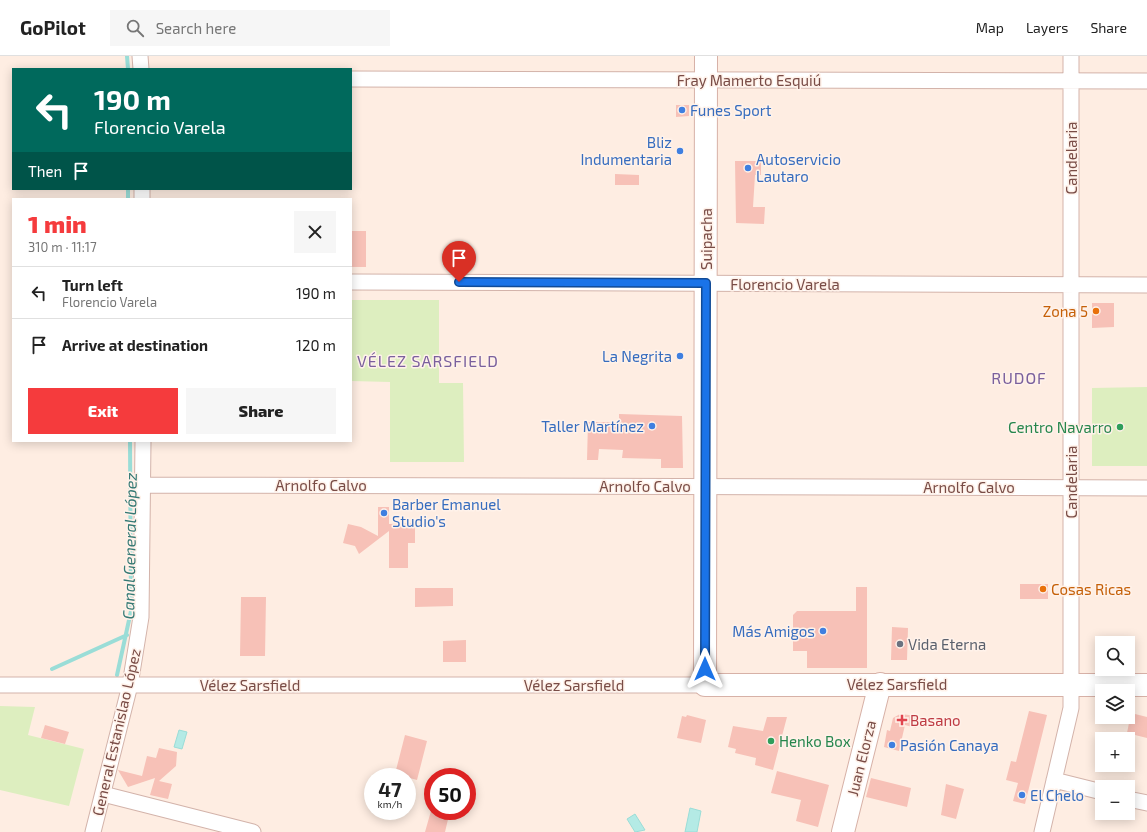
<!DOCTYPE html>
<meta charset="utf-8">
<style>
:root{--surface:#fff;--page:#f6f6f6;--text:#222;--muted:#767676;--line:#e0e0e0;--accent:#f53b3d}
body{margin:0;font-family:"Exo 2",sans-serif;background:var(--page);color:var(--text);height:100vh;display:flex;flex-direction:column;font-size:15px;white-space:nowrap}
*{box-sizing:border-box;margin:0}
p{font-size:13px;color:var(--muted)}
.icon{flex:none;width:22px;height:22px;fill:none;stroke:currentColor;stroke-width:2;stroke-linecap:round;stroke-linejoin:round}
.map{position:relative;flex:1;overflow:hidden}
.panel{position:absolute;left:12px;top:142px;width:340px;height:244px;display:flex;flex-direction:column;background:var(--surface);border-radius:0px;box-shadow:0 2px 10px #0003}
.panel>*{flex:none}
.top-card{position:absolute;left:12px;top:12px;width:340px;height:122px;border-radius:0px;box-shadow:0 2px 10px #0003;background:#00695c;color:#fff;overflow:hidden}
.buttons{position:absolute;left:1095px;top:580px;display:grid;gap:8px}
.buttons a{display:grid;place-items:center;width:40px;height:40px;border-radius:0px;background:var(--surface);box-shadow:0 2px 10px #0003;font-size:20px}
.speed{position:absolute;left:364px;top:712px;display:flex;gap:8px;font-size:20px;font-weight:700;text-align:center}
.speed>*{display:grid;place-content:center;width:52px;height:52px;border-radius:50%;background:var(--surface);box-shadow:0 2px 10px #0003;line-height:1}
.speed small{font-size:10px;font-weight:400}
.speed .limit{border:6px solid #d22;background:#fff;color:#111}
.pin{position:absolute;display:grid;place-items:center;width:34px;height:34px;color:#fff;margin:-41px -17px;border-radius:50% 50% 50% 0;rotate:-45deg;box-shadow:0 0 4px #0007}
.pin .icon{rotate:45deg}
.me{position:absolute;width:44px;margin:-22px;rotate:0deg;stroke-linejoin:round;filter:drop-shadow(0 0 3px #0008)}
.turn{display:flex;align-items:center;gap:14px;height:84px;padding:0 16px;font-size:18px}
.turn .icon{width:52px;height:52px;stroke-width:2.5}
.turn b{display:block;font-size:28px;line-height:34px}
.then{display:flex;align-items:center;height:38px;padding:0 16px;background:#0003;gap:8px;font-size:15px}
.round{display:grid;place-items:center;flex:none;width:42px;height:42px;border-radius:0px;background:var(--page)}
.summary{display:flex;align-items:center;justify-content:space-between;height:68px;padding:0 16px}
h1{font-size:24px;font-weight:800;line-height:30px;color:var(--accent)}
.cta{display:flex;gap:8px;margin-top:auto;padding:8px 16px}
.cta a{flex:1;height:46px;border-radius:0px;background:var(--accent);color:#fff;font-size:16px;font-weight:800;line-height:46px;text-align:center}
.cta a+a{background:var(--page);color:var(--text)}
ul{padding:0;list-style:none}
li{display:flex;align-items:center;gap:12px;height:52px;padding:0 16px;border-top:1px solid var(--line)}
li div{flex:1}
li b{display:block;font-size:15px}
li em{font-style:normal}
header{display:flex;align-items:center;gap:24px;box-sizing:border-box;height:56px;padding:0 20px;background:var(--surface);border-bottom:1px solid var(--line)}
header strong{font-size:19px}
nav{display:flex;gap:22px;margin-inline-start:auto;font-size:14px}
.search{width:280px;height:36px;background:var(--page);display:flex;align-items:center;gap:10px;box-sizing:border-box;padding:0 14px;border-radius:0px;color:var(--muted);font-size:15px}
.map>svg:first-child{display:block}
.green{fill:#ddeebf}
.water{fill:#b4eae5;stroke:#9addd7}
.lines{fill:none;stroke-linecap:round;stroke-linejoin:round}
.stream{stroke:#9addd7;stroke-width:4}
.building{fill:#f7c1b7}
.minor-casing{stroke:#d3b3aa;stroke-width:17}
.secondary-casing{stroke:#d7b1a7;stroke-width:24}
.minor{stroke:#fff;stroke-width:15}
.secondary{stroke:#fff;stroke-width:22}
.route-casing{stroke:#114b97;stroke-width:10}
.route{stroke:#1a73e8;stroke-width:7}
.shop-dot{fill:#3f7fe0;stroke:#fff2ea;stroke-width:1.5}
.food-dot{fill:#e8710a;stroke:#fff2ea;stroke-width:1.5}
.leisure-dot{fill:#2e9e5b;stroke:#fff2ea;stroke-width:1.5}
.worship-dot{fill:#6b7280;stroke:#fff2ea;stroke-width:1.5}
.health-dot{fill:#e0444e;stroke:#fff2ea;stroke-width:1.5}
.labels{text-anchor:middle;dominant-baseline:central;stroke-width:3;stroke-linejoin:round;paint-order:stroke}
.street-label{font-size:15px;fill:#794c46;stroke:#fff2ea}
.shop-label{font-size:15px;fill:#366cbe;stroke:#fff2ea;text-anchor:start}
.food-label{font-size:15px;fill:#c56008;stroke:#fff2ea;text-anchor:end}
.leisure-label{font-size:15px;fill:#27864d;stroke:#fff2ea;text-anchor:end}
.worship-label{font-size:15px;fill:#5b616d;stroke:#fff2ea;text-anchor:start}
.health-label{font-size:15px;fill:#be3a42;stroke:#fff2ea;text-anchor:start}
.neighbourhood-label{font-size:16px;letter-spacing:1px;fill:#7a609d;stroke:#fff2ea}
.water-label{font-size:16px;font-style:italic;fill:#357974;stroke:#fff2ea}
</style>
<header>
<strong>GoPilot</strong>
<div class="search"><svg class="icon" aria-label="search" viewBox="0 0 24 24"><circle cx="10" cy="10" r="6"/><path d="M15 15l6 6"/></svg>Search here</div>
<nav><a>Map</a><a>Layers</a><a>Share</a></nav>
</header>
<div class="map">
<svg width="1147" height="776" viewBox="0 0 1147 776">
<rect width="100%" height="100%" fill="#feede2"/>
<path class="green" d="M351 244H439V327H463L464 406H390V326L351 325Z
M1147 331V410H1092V332Z
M0 650 35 651 28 679 84 693 69 750 0 734Z"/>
<path class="water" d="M179 674 187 676 182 693 174 691Z
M690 752 701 755 697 776H685Z
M635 758 645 774 635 776 627 763Z"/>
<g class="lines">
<path class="stream" d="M127 0 128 13
M128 133V143
M52 613 127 579
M117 619 131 555 130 385"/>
</g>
<path class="building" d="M676 49H689V60L676 61Z
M735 105H761V119H755L753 151H765L764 168 736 167Z
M615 118 639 119V129H615Z
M351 175H366V211H351Z
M1092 247H1114V271L1092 272Z
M619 358 682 360 683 412H661V403L622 402 623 394 599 393 598 404H587L588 366H619Z
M378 451H389V468L415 467V487H408V512H389V471V475L359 498 355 490 343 487 348 468 361 471 378 480Z
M1020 528H1048V543H1020Z
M856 531H867V612H807V595H793V559L797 555H856Z
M415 532H453V550L415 551Z
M241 541H266L265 600H240Z
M892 571 908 572 907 604H891Z
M466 584V606H443V585Z
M1029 655 1047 659 1025 748 1013 745 1018 727 1006 724 1011 705 1016 706Z
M1131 657 1147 661V682L1127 677Z
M900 658 918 660 916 672 905 669 899 695 884 691 887 674 890 675 893 662Z
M687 659 706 664 701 687 677 682 682 660 686 661Z
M767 661H787L773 714 755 709 756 702 735 697 736 693 728 691 733 670 763 675Z
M45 669 69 676 65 688 41 682Z
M405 679 427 685 417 724 395 718Z
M159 692 177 696 176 710 159 725 172 728 168 743 150 739 155 722 128 731 118 714 142 720 147 700 156 702Z
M777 715 829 729 818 771 796 765 801 744 771 737Z
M871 722 911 732 907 751 866 741Z
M946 728 964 733 956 763 941 759Z
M431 755H450L445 776H425Z"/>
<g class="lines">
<defs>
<path id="minor" d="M140 0 141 13
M351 23 1147 25
M142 133V143
M351 226 1147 229
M143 429 1147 432
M0 629H705
M1054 724 1102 736
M103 738 253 776
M1128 743 1147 747
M93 776 130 629 141 561 143 385
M1042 776 1071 652V0"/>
<path id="secondary" d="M706 0 705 629H1147
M843 776 880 628"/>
</defs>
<use href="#minor" class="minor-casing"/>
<use href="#secondary" class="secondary-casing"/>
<use href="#minor" class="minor"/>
<use href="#secondary" class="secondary"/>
</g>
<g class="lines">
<defs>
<path id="route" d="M459 226 706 227 705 613"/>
</defs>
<use href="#route" class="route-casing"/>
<use href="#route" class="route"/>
</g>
<g class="shop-dot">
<circle cx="682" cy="54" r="4"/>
<circle cx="680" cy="95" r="4"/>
<circle cx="748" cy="112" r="4"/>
<circle cx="680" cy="300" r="4"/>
<circle cx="652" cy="370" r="4"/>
<circle cx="384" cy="457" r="4"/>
<circle cx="823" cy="575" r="4"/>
<circle cx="892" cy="689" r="4"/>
<circle cx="1022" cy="739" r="4"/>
</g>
<g class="food-dot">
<circle cx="1096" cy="255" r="4"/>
<circle cx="1043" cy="533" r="4"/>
</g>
<g class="leisure-dot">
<circle cx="1120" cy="371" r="4"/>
<circle cx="771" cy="685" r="4"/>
</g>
<circle class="worship-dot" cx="900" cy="588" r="4"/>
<path class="health-dot" d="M900 658h4v4h4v4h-4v4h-4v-4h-4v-4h4z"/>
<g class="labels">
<g class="street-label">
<text x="749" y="24">Fray Mamerto Esquiú</text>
<text transform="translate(1071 102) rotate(-90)">Candelaria</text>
<text transform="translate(706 183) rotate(-90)">Suipacha</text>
<text x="785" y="228">Florencio Varela</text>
<text transform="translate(1071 426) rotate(-90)">Candelaria</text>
<text x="321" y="429">Arnolfo Calvo</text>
<text x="645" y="430">Arnolfo Calvo</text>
<text x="969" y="431">Arnolfo Calvo</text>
<text x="897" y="628">Vélez Sarsfield</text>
<text x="250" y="629">Vélez Sarsfield</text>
<text x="574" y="629">Vélez Sarsfield</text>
<text transform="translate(116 676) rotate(-77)">General Estanislao López</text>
<text transform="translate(861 702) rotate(-76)">Juan Elorza</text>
</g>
<g class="shop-label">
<text x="690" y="54">Funes Sport</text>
<text x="672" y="86" text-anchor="end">Bliz<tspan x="672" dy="17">Indumentaria</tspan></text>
<text x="756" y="103">Autoservicio<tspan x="756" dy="17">Lautaro</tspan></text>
<text x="672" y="300" text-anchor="end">La Negrita</text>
<text x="644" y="370" text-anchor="end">Taller Martínez</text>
<text x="392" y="448">Barber Emanuel<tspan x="392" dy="17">Studio's</tspan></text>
<text x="815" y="575" text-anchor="end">Más Amigos</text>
<text x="900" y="689">Pasión Canaya</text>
<text x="1030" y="739">El Chelo</text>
</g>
<g class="food-label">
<text x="1088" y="255">Zona 5</text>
<text x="1051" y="533" text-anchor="start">Cosas Ricas</text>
</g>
<g class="leisure-label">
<text x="1112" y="371">Centro Navarro</text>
<text x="779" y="685" text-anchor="start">Henko Box</text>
</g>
<g class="worship-label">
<text x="908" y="588">Vida Eterna</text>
</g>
<g class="health-label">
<text x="910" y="664">Basano</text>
</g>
<g class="neighbourhood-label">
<text x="428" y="304">VÉLEZ SARSFIELD</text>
<text x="1019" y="321">RUDOF</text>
</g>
<g class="water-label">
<text transform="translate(129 490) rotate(-89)">Canal General López</text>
</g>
</g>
</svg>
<div class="buttons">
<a><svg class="icon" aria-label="search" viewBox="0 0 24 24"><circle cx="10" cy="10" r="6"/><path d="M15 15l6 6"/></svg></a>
<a><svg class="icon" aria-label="layers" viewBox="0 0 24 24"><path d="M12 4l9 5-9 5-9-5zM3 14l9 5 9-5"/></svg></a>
<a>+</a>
<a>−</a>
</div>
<div class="speed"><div>47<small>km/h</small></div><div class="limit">50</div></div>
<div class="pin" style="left:459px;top:226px;background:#d93025"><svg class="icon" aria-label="arrive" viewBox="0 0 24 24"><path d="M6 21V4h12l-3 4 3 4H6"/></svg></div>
<svg class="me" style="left:705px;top:613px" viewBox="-20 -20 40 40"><path d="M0-17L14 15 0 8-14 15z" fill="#1a73e8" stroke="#fff" stroke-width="4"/></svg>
<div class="top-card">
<div class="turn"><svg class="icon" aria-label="left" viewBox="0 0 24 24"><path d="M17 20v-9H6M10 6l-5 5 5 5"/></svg><div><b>190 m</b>Florencio Varela</div></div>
<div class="then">Then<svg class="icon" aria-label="arrive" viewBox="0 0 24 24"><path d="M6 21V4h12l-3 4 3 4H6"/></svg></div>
</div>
<section class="panel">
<div class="summary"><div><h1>1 min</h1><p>310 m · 11:17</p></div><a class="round"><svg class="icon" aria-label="close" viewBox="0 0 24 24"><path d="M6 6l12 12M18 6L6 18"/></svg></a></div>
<ul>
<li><svg class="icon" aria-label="left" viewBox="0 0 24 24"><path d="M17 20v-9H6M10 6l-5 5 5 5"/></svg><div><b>Turn left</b><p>Florencio Varela</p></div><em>190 m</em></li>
<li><svg class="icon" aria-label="arrive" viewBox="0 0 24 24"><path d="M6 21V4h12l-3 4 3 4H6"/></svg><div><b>Arrive at destination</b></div><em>120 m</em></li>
</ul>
<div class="cta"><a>Exit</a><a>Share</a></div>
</section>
</div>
